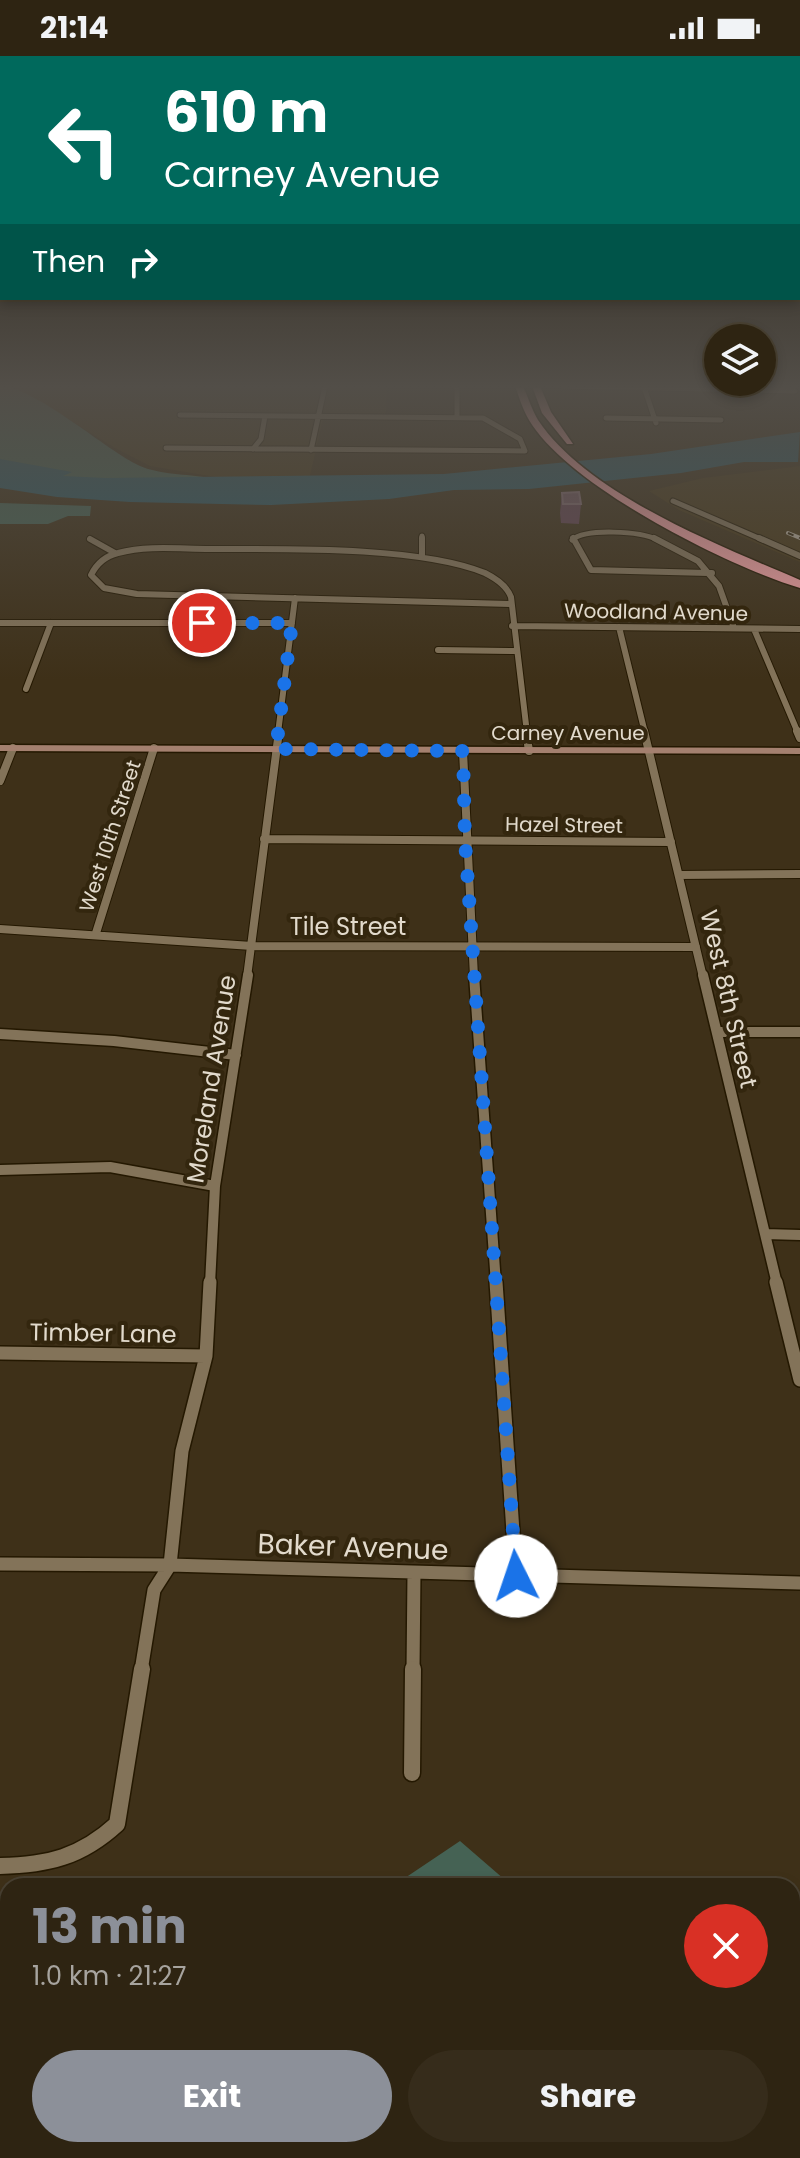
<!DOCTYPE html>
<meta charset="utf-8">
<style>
:root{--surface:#2e2412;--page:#362c1b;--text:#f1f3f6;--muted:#a7a49f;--line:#494132;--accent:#8c9099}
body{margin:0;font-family:Poppins,sans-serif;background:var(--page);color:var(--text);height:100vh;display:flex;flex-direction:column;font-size:30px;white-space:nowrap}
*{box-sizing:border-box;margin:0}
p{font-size:26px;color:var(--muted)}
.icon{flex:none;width:44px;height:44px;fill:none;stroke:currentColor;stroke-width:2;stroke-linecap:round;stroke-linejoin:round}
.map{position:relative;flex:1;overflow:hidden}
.panel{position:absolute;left:0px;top:1822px;width:800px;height:280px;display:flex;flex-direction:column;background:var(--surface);border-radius:24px 24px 0 0;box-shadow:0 4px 12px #0003,0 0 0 2px var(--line)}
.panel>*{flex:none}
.hud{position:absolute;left:0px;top:0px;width:800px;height:244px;box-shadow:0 4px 12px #0003,0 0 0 2px var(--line);background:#00695c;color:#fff;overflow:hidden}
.buttons{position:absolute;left:704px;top:268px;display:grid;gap:16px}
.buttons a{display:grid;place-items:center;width:72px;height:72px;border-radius:50%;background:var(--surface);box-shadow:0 4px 12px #0003,0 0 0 2px var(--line);font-size:40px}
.pin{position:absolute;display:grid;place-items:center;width:68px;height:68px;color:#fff;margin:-34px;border:4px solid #fff;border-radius:50%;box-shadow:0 2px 8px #0007}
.me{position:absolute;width:88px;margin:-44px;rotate:356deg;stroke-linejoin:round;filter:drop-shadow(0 0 6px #0008)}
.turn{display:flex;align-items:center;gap:28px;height:168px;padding:0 32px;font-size:36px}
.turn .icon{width:104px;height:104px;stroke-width:2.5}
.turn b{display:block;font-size:56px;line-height:68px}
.then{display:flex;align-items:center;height:76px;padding:0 32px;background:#0003;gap:16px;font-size:30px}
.round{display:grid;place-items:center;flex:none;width:84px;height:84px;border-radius:42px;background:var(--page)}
.head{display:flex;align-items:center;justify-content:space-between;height:136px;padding:0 32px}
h1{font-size:48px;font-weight:700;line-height:60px;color:var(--accent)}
.button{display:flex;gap:16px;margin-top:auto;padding:16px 32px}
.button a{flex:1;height:92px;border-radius:48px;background:var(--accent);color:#fff;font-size:32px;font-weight:700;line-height:92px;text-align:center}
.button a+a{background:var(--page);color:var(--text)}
.status{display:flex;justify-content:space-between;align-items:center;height:56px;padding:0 40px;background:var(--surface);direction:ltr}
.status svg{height:22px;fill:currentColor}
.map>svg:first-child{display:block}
.built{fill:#483818}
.green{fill:#456254}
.water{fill:#2d5964}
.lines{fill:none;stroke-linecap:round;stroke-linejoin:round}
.street-far5-casing{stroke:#241801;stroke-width:7}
.street-far4-casing{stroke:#241801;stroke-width:8}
.street-far3-casing{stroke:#241801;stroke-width:10}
.street-far2-casing{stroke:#241801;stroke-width:13}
.street-far1-casing{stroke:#241801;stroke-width:16}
.street-casing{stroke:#241801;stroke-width:19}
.secondary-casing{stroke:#241801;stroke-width:3}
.highway-casing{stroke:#241801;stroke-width:3}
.street-far5{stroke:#837359;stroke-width:5}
.street-far4{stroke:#837359;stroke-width:6}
.street-far3{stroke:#837359;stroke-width:8}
.street-far2{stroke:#837359;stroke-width:10}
.street-far1{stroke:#837359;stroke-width:13}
.street{stroke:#837359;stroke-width:16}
.secondary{fill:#a4806f;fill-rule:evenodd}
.highway{fill:#f19fa2;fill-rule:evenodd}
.rail-casing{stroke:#b6ac9c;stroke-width:4}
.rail{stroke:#33260e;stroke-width:2;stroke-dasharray:6;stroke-linecap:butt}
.wall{fill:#634351}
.building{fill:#70545e;stroke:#826970;stroke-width:2}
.route{stroke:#1a73e8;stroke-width:14;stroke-dasharray:0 25.2}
.labels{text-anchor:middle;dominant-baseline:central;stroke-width:8;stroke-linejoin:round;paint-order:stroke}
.far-street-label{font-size:20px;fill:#e2dacc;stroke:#33260e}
.street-label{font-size:24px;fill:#e2dacc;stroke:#33260e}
.near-street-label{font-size:28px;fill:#e2dacc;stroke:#33260e}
</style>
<div class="status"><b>21:14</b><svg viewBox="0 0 49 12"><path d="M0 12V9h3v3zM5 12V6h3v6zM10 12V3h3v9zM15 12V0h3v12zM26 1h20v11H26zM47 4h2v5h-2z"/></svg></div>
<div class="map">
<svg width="800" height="2102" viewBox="0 0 800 2102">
<rect width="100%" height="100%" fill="#3e3018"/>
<path class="built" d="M14 330H387L386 359 324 358 309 424 240 425 150 410 115 392Z
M800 410V506L679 454 649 435 703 422Z"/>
<path class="green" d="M0 330C33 330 103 391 136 408 154 418 183 418 204 421L205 428 0 422Z
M0 447 91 450 90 460H68L48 468H0Z
M460 1785 512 1830H393Z
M792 2071 800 2084V2102H15L21 2094H792Z"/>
<path class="water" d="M800 376 798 406H744L681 417 529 433 454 434 389 443 271 449 130 446 57 441 0 432V403L72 416 63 420 105 422 444 418 651 398Z"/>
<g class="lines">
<defs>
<path id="street-far5" d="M457 330V361
M562 330 795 335
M644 331 656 367
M606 362 721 364
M166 392 525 395 520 383 483 362 180 359
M253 393 261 383 265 360
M311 394 325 330
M673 445 763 484
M422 480V484
M572 484C586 472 640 475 658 484"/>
<path id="street-far4" d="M422 482V501
M573 482 591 514 708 517
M654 482 698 505 708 517
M759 482 800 500
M90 483 115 497
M708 517H712
M708 517 719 530 734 572
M511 548 137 538 104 532 91 519C97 507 105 500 118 497 148 489 180 493 210 493 283 493 419 490 485 517 495 522 507 530 511 541L527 677
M0 567H292
M512 570 800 573
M619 571 645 677
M754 573 798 677
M438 594 515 595
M26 633 51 567
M278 677 295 542"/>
<path id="street-far3" d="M526 675 529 695
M644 675 703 921
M797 675 800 682
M463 695 474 921
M0 725 13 692
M264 783 671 786
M679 819 800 818
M0 873 252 890 696 891
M96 877 154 692
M247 921 279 675"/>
<path id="street-far2" d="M474 919 496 1228
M703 919 777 1228
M717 976H800
M0 978 114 985 236 999
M0 1114 110 1111 215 1130
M765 1178 800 1179
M210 1228 215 1130 248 919"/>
<path id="street-far1" d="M496 1226 516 1520
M776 1226 800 1324
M0 1297 206 1300
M0 1508 170 1509 800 1527
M141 1615 154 1534 170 1509 182 1395 206 1300 210 1226
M413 1615 414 1517"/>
<path id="street" d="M412 1717 413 1613
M0 1810C48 1809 81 1801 117 1768L142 1613"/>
<path id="secondary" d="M0 689 800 692V698L0 695Z"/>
<path id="highway" d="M515 330H523C528 341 532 354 538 364 588 439 719 489 800 524V532C727 510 568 430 529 364 523 354 519 341 515 330Z
M532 330H540L551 356 573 388H567L542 357Z"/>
</defs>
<use href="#street-far5" class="street-far5-casing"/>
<use href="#street-far4" class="street-far4-casing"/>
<use href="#street-far3" class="street-far3-casing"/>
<use href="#street-far2" class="street-far2-casing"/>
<use href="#street-far1" class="street-far1-casing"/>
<use href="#street" class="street-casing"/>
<use href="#secondary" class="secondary-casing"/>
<use href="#highway" class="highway-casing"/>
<use href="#street-far5" class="street-far5"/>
<use href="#street-far4" class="street-far4"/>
<use href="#street-far3" class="street-far3"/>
<use href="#street-far2" class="street-far2"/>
<use href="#street-far1" class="street-far1"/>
<use href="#street" class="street"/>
<use href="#secondary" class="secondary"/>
<use href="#highway" class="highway"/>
<defs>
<path id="rail" d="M788 477 800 482"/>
</defs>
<use href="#rail" class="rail-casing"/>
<use href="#rail" class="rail"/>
</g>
<path class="wall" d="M562 437 581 448 579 468 561 467 560 457Z"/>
<path class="building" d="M579 436 581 448H563L562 437Z"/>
<linearGradient id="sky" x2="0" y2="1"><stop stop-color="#221a0d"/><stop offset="0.53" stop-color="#524e48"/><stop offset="1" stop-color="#524e48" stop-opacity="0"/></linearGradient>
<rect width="800" height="624" fill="url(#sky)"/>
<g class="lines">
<path class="route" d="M202 567H292L276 693 463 695 465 784 516 1520"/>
</g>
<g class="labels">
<g class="far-street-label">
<text transform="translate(656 556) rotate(1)">Woodland Avenue</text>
<text x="568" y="677">Carney Avenue</text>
<text transform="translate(564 769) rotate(1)">Hazel Street</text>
<text transform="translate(110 780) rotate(-72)">West 10th Street</text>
</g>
<g class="street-label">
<text x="348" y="870">Tile Street</text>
<text transform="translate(729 943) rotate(77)">West 8th Street</text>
<text transform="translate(211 1023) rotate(-81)">Moreland Avenue</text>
<text transform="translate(103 1277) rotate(1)">Timber Lane</text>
</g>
<g class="near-street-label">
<text transform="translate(353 1491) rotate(2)">Baker Avenue</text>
</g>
</g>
</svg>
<div class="buttons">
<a><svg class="icon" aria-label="layers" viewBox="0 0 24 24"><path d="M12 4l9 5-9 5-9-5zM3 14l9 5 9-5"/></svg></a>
</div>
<div class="pin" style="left:202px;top:567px;background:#d93025"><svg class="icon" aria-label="arrive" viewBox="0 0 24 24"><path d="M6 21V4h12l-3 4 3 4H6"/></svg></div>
<svg class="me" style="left:516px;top:1520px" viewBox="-20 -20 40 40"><circle r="19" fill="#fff"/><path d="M0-13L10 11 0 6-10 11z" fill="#1a73e8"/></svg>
<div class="hud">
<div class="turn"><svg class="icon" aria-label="left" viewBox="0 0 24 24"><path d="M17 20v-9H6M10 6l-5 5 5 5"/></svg><div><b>610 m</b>Carney Avenue</div></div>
<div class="then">Then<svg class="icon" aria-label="right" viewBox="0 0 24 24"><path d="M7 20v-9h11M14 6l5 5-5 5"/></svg></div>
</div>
<section class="panel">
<div class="head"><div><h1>13 min</h1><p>1.0 km · 21:27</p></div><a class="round" style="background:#d93025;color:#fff"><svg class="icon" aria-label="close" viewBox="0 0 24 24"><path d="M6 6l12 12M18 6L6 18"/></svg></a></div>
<div class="button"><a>Exit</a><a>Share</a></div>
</section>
</div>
